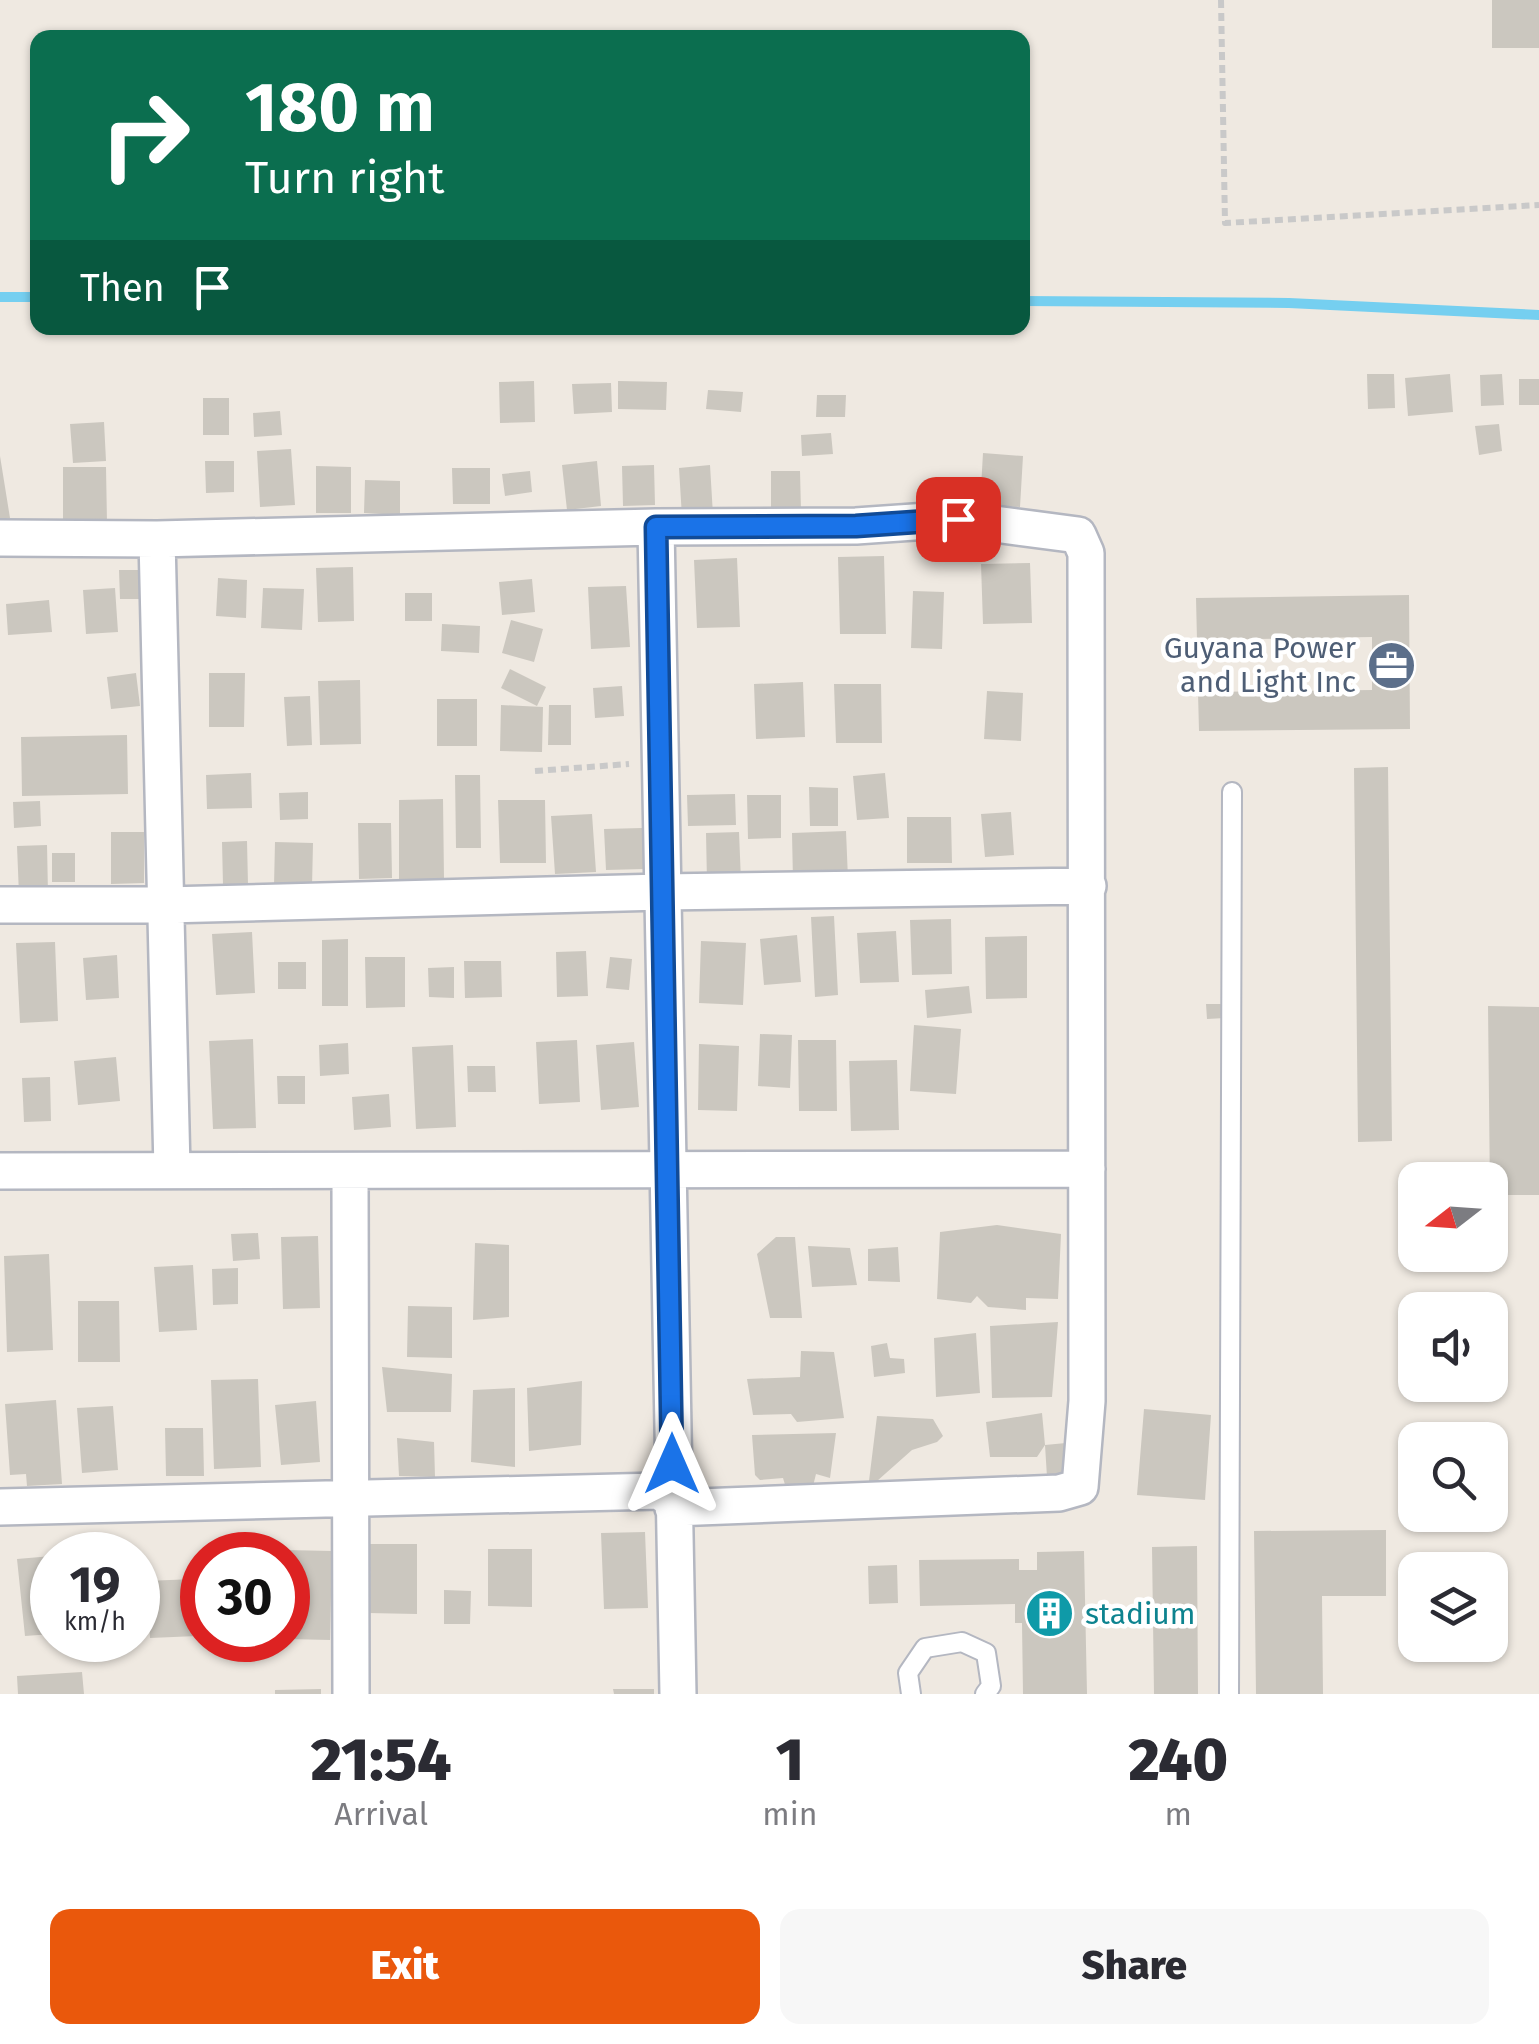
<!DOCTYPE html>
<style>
:root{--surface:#fff;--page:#f7f7f7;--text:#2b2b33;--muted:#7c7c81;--accent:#ea580c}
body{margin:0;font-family:"Fira Sans",sans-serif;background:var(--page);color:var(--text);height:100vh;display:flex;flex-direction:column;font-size:38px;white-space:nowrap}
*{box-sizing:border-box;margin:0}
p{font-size:32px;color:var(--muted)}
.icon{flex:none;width:55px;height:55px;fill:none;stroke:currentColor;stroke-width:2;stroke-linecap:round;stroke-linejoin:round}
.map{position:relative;height:1694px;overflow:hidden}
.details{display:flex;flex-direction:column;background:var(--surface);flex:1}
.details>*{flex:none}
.guide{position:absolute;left:30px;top:30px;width:1000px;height:305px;border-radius:20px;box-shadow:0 2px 8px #0004;background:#0b6e4f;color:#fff;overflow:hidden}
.needle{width:65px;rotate:253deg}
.buttons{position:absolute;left:1398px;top:1162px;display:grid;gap:20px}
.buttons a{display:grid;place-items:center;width:110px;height:110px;border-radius:20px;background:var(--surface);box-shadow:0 2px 8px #0004;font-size:50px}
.speed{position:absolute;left:30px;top:1532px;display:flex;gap:20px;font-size:50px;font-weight:700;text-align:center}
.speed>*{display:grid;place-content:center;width:130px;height:130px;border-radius:50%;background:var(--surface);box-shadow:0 2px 8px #0004;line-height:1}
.speed small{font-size:25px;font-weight:400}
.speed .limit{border:15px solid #d22;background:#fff;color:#111}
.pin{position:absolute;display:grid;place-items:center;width:85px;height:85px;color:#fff;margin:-42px;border-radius:20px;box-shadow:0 5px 15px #0006}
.me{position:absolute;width:110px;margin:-55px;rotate:0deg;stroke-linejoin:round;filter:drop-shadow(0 0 8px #0008)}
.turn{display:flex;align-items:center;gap:35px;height:210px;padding:0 50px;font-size:45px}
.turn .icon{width:130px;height:130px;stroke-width:2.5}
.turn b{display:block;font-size:70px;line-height:85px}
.then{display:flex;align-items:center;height:95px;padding:0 50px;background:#0003;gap:20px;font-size:38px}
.eta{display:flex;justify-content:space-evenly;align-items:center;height:170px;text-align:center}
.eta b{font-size:60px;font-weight:800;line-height:70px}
.action{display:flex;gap:20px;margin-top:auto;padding:20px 50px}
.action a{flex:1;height:115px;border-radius:20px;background:var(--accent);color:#fff;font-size:40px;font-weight:800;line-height:115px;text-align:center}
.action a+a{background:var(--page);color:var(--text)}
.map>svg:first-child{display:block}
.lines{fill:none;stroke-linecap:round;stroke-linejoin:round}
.stream{stroke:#75cff0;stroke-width:10}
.building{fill:#cbc7bf}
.service-casing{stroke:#b4b7c1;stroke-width:22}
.minor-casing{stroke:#b4b7c1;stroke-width:40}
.path{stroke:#c9c9c9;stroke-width:6;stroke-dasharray:8 5;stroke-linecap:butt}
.service{stroke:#fff;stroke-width:18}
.minor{stroke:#fff;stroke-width:35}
.route-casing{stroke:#114b97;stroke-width:25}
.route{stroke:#1a73e8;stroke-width:18}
.labels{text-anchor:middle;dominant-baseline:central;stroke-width:9;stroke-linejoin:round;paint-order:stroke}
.service-label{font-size:30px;fill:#4e5e75;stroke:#fff;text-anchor:end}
.culture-label{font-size:30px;fill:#0d838f;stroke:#fff;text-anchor:start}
</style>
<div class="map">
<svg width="1539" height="1694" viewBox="0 0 1539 1694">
<rect width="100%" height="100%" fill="#efe9e1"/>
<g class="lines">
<path class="stream" d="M0 297H38
M1022 301 1289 303 1539 315"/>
</g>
<path class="building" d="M1492 0H1539V48H1492Z
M1367 374H1394L1395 408 1368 409Z
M1450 374 1453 412 1408 416 1405 378Z
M1502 374 1504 405 1481 406 1480 375Z
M1519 379H1539V405H1519Z
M534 381 535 422 500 423 499 382Z
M618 381 667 382 666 410 618 409Z
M611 383 612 412 574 414 572 384Z
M708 390 743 392 741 412 706 409Z
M817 395H846L845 417H816Z
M203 398H229V435H203Z
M280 411 282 435 254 437 253 413Z
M104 422 106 461 73 463 70 424Z
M1499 424 1502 451 1479 455 1475 426Z
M831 433 833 454 802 456 801 435Z
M291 449 295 505 260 507 257 451Z
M983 453 1023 456 1020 507 980 505Z
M0 456 10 518 0 520Z
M205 461H234V492L206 493Z
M597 461 601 506 567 510 562 465Z
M654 465 655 505 623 506 622 466Z
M710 465 713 515 682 517 679 468Z
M316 466 351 467V513H316Z
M63 467H106L107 523H63Z
M452 468H490V504H453Z
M530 471 532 492 505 496 502 474Z
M771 471H800L801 511 771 512Z
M365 480 400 481V515L364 513Z
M884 556 886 634H840L838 557Z
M737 558 740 627 697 628 694 560Z
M1030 563 1032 623 983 624 981 564Z
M353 567 354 621 318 622 316 568Z
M119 570H140L141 599H120Z
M218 578 247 580 246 618 216 616Z
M532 579 535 612 502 615 499 582Z
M626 586 630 647 591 649 588 587Z
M115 588 118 632 86 634 83 590Z
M263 588 304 589 302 630 261 628Z
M913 591 944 592 942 649 911 648Z
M405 593H432V621H405Z
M1409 595 1410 729 1199 731 1198 692 1372 690V637L1197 640 1196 598Z
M49 600 52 632 8 635 6 604Z
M511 620 543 629 534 662 502 653Z
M442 624 480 626 479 653 441 651Z
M510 669 546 687 537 706 501 688Z
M136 673 140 706 111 709 107 677Z
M209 673H245L244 727H209Z
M360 680 361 744 320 745 318 681Z
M803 682 805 737 756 739 754 684Z
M834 684H881L882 743H836Z
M622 686 624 716 595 718 593 688Z
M987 691 1023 693 1021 741 984 739Z
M310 696 312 745 287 746 284 697Z
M437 699H477V746H437Z
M501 705 543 707 542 752 500 751Z
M549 705H571V745H548Z
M127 735 128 794 22 796 21 737Z
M1388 767 1392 1141 1358 1142 1354 768Z
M251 773 252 808 207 809 206 775Z
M885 773 889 818 857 820 853 776Z
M455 775H480L481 848H456Z
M809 787 838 788V826H810Z
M308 792V819L280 820 279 793Z
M735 794 736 825 688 826 687 795Z
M747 795H781V838L748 839Z
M443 799 444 879H399V800Z
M498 800H545L546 863H500Z
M40 801 41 826 14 828 13 802Z
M1011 812 1014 855 985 857 981 814Z
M592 814 596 872 555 874 551 816Z
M907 817H951L952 863H907Z
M358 823H391L392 878 359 879Z
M642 828 644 869 606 870 604 829Z
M846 831 848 879 793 881 792 833Z
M111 832H144V883L111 884Z
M739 832 741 881 707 882 706 833Z
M247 841 248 885H223L222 842Z
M275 842 313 843 312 887 274 886Z
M47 845 48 894 19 895 17 846Z
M52 853H75V882H52Z
M834 916 838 995 815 997 811 917Z
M951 919 952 974 912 975 910 920Z
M896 931 899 982 860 983 857 933Z
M252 932 255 993 216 995 212 934Z
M797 935 801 982 764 985 760 939Z
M1027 936V998L986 999 985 937Z
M348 939V1006H322V940Z
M701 941 746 943 743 1005 699 1003Z
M55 942 58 1021 20 1023 16 943Z
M586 951 588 996 557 997 556 952Z
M117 955 119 998 86 1000 83 958Z
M365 957H405V1007L366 1008Z
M610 957 632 959 629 990 606 988Z
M464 961H501L502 997 465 998Z
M278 962H306V989H278Z
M454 967V998L429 997 428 968Z
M969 986 972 1013 927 1018 925 990Z
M1206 1004H1225V1018L1207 1019Z
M1488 1006 1539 1007V1195H1490Z
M914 1025 961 1029 956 1094 910 1091Z
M760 1034 792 1035 790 1088 758 1086Z
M253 1039 256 1128 213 1129 209 1041Z
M577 1040 580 1102 539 1104 536 1042Z
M798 1040H836L837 1111H799Z
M634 1042 639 1107 601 1110 596 1045Z
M348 1043 349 1074 320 1076 319 1045Z
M699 1044 739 1046 737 1111 698 1110Z
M453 1045 456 1127 416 1129 412 1047Z
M116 1057 120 1101 78 1105 74 1061Z
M897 1060 899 1130 851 1131 849 1061Z
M467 1066H495L496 1092H468Z
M277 1076H305V1104H278Z
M50 1077 51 1121 24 1122 22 1078Z
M389 1094 391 1127 354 1130 352 1097Z
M997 1225 1061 1234 1058 1299 1026 1298V1310L988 1307 977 1296 971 1303 937 1299 940 1232Z
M258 1233 260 1259 233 1261 231 1234Z
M318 1236 320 1308 283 1309 281 1237Z
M776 1237H795L802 1318H770L757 1254Z
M475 1243 509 1245V1317L473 1320Z
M808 1246 850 1248 857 1285 812 1287Z
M898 1247 900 1282 868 1281V1249Z
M49 1254 53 1350 7 1352 4 1256Z
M193 1265 197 1330 159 1332 154 1267Z
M238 1268V1304L213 1305 212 1269Z
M78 1301H119L120 1362H78Z
M408 1306 452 1307V1358L407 1357Z
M1058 1322 1052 1397 992 1398 990 1326Z
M976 1333 980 1393 936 1397 934 1338Z
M887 1343 890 1358 904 1359 905 1373 874 1377 871 1346Z
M801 1351 834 1352 844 1418 797 1422 791 1414 753 1415 747 1379 800 1377Z
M382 1367 452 1374 451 1412H387Z
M258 1379 261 1467 214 1469 211 1380Z
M582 1381 581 1445 529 1451 527 1388Z
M515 1388V1467L471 1462 473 1390Z
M56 1400 62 1484 27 1486 26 1474 10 1475 5 1404Z
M316 1401 320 1462 281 1465 275 1405Z
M113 1406 118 1470 82 1473 77 1408Z
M1144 1409 1211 1415 1205 1500 1137 1495Z
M1042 1413 1045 1445 1037 1457H990L986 1422Z
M877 1416 933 1419 943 1436 937 1442 912 1450 868 1489Z
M165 1428H203L204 1476H166Z
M836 1433 830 1478 816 1474 813 1486 786 1488 783 1478 760 1480 755 1475 752 1435Z
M397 1438 434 1442 435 1477 399 1476Z
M1066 1443 1069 1476 1047 1477 1045 1445Z
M1386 1530V1596H1322L1323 1694H1256L1254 1531Z
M645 1532 648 1608 604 1609 601 1533Z
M369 1544H417V1614L368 1613Z
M1197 1546 1198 1694H1154L1152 1547Z
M488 1549H532V1607L488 1606Z
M285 1550 332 1551 330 1640 288 1639Z
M1084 1551 1087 1694H1023L1022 1623H1015V1604L920 1606 919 1560 1019 1559V1570H1037V1552Z
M52 1556V1634L25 1636 17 1559Z
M897 1565 898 1603 869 1604 868 1566Z
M194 1579 197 1636 150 1638 146 1581Z
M444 1590 471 1591 470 1624H444Z
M82 1672 84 1694H18L17 1676Z
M321 1689V1694H275V1690Z
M613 1689H654V1694H614Z"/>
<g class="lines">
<defs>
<path id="service" d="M911 1694 908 1673 925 1648 962 1642 986 1653 991 1686 985 1694
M1229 1694 1232 792"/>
<path id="minor" d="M656 527 678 1694
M0 538 157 539 656 527 856 526 957 519 1078 535 1086 553 1087 1401 1080 1487 1059 1493 673 1508
M157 539 172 1169
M0 905H166L662 892 1088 886
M0 1171 1087 1169
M350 1172 351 1694
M0 1507 659 1491 672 1500"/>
</defs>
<use href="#service" class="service-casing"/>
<use href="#minor" class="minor-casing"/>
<path class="path" d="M1221 0 1225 223 1539 205
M535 771 629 764"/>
<use href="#service" class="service"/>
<use href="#minor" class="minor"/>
</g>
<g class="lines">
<defs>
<path id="route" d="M672 1464 656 527 856 526 958 519"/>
</defs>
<use href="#route" class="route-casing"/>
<use href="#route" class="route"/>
</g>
<defs>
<symbol id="office-disc" viewBox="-11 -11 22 22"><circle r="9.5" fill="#5c6f8a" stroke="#fff"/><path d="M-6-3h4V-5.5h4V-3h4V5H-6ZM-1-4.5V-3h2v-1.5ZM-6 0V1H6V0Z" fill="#fff"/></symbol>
<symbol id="building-disc" viewBox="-11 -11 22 22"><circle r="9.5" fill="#0f9aa8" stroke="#fff"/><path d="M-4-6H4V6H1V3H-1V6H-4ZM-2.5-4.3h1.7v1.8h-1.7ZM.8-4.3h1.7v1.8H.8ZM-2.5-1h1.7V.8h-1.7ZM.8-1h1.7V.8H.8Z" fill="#fff"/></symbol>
</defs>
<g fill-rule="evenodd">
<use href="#office-disc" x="1364" y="638" width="55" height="55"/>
<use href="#building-disc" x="1022" y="1586" width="55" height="55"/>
</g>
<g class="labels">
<g class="service-label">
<text x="1356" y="648">Guyana Power<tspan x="1356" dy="34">and Light Inc</tspan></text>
</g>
<g class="culture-label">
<text x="1085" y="1614">stadium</text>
</g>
</g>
</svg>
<div class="buttons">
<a><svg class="needle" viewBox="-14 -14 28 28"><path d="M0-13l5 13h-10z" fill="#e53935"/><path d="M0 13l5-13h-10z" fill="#7c7c81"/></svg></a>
<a><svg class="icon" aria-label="sound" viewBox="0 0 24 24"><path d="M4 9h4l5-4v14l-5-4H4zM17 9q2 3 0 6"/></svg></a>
<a><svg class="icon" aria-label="search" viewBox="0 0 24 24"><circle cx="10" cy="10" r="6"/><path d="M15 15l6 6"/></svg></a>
<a><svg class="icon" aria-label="layers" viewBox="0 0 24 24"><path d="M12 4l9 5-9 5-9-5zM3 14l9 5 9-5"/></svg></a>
</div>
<div class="speed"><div>19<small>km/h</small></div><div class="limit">30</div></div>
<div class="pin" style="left:958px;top:519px;background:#d93025"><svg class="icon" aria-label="arrive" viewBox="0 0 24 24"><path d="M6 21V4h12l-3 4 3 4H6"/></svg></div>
<svg class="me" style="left:672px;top:1464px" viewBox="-20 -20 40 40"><path d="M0-17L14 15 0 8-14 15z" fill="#1a73e8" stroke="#fff" stroke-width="4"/></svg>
<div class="guide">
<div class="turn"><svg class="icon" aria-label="right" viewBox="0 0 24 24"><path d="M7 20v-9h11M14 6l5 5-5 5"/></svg><div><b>180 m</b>Turn right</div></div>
<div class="then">Then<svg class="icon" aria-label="arrive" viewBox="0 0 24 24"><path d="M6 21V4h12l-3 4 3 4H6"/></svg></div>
</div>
</div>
<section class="details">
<div class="eta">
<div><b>21:54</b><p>Arrival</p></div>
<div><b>1</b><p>min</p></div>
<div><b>240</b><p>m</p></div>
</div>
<div class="action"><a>Exit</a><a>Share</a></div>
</section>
